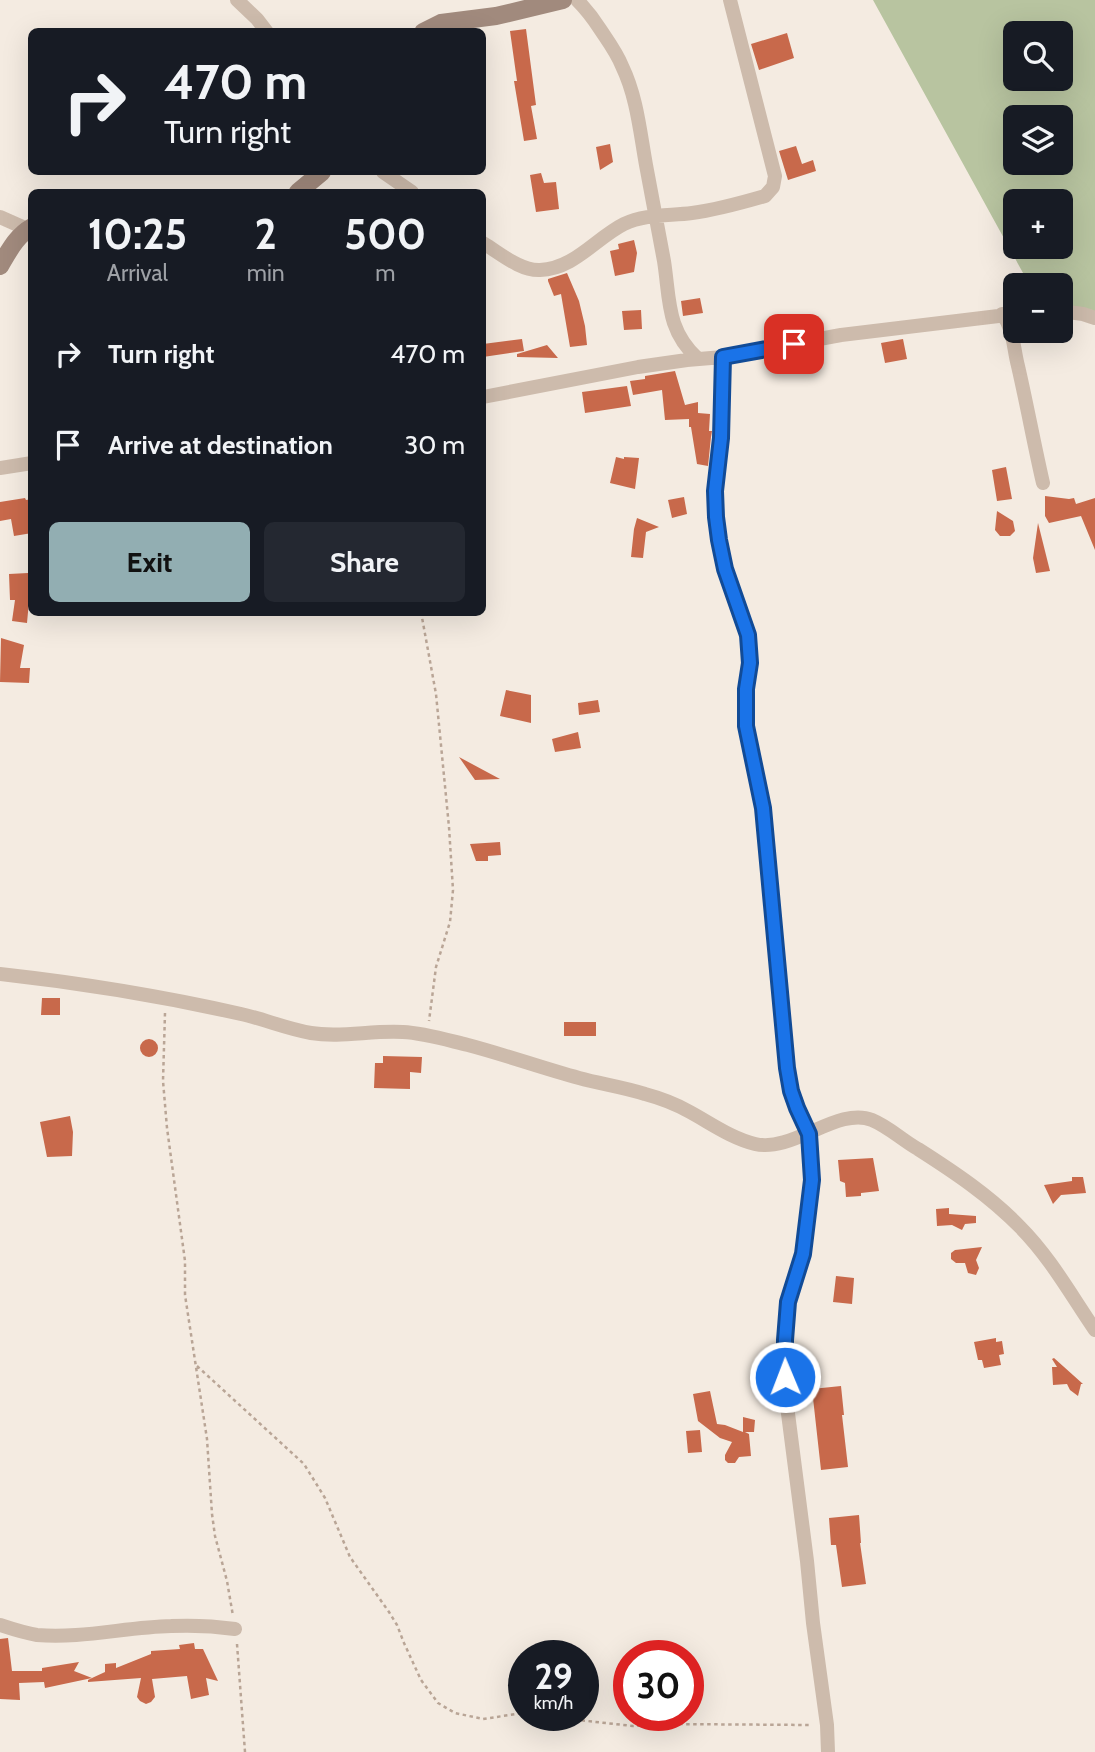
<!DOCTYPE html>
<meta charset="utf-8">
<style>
:root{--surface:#171b24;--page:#242831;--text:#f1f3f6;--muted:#9ea1a6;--accent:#92aeb2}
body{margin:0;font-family:Cabin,sans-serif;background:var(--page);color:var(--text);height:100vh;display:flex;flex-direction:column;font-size:26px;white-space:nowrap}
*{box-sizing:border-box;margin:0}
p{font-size:23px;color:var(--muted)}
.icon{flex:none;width:38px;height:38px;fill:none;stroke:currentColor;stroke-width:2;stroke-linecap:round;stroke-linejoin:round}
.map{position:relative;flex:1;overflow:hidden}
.panel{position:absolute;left:28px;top:189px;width:458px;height:427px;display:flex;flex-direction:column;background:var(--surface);border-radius:10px;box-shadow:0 7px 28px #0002}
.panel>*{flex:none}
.hud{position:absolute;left:28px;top:28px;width:458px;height:147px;border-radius:10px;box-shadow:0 7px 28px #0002;background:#171b24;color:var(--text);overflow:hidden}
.buttons{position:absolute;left:1003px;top:21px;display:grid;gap:14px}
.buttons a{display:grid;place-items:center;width:70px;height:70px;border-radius:10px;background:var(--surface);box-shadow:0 7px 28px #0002;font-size:35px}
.speed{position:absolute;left:508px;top:1640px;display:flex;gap:14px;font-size:35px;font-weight:700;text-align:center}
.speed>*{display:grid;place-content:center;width:91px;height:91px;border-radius:50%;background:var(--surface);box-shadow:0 7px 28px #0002;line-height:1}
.speed small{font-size:18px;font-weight:400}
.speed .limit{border:10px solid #d22;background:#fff;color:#111}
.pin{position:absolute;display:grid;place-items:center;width:60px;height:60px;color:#fff;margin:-30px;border-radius:14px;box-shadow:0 4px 10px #0006}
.me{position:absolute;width:77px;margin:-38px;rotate:359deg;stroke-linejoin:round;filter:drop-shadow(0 0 5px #0008)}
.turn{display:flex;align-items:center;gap:24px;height:147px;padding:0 21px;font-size:32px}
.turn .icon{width:91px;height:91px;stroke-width:2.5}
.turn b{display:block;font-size:49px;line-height:60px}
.eta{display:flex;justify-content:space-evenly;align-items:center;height:119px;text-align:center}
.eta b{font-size:42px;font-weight:800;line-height:49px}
.cta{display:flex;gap:14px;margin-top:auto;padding:14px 21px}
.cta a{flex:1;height:80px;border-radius:10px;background:var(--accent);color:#111;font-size:28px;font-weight:800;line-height:80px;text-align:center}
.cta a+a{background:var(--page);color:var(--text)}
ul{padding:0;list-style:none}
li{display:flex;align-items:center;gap:21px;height:91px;padding:0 21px}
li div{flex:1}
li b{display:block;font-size:26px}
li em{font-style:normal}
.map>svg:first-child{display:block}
.green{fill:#b8c4a0;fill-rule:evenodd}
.building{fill:#c8694b}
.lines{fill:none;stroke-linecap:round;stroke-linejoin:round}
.path{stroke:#b9a596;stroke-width:2.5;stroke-dasharray:3.5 3.5;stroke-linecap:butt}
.street{stroke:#cdbbac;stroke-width:14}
.secondary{stroke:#a18a7d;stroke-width:18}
.route-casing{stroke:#114b97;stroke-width:18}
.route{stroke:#1a73e8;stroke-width:12}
</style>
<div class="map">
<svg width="1095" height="1752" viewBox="0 0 1095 1752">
<rect width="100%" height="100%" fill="#f4ebe1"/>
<path class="green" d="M873 0H1095V318L1061 300 1060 285H1034L1028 282ZM1015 33H1060V79H1015ZM1015 117H1060V163H1015ZM1015 201H1060V247H1015Z"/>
<path class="building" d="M526 29 536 105 531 106 537 139 524 141 514 81H517L510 31Z
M787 33 794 58 759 70 751 44Z
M610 144 613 162 600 170 596 147Z
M796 146 802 164 813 160 816 171 788 180 779 151Z
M541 173 544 183 556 182 559 209 536 212 530 175Z
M634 240 637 253 634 272 615 276 610 251 619 249 618 244Z
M567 273 579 301 585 326 587 345 570 347 561 294 554 296 548 281V279Z
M700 298 703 313 683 316 681 301Z
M641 310 642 329 624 330 622 311Z
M522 339 524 351 483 357V344Z
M903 339 907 359 885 363 881 343Z
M547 345 558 358 517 357V354Z
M675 371 685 405 698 402V413L710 414 709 431H712L711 437 708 466 697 464 691 427H689V419L665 420 662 390 633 395 630 381 645 379V376Z
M627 386 631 406 585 413 582 392Z
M616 457 624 459V457L639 458 635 489 610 483Z
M1006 467 1012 499 997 501 992 470Z
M1045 496 1069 499 1074 498 1076 504 1095 498V550L1081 516 1049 523 1045 516Z
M684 497 687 514 672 518 668 500Z
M25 498 26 500 32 499V533L14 536 11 519 0 521V502Z
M997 511 1013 521 1015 531 1010 536H1000L995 530Z
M637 518 659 527 646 532 643 558 631 557 634 529Z
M1038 523 1050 571 1036 573 1033 558Z
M28 573 29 601 27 623 12 621 15 600H10L9 574Z
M1 638 24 645 20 668H30L29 683 0 682Z
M506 690 531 695V723L500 716Z
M598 700 600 712 579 715 578 703Z
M578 732 581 748 555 752 552 739Z
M459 757 500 779 475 780Z
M500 842 501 855 488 856V861H476L470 844Z
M42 998H60V1015H41Z
M564 1022H596V1036H564Z
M140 1048a9 9 0 1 1 18 0a9 9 0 1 1-18 0Z
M383 1056 422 1057 421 1073 410 1072V1089L374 1088 375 1063H383Z
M70 1116 73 1132 72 1156 47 1157 40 1122Z
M873 1158 879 1191 861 1193V1196L846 1197 845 1183 840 1181 838 1160Z
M1072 1177H1083L1086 1193 1061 1195 1053 1204 1044 1185 1072 1181Z
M949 1208V1214L976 1216V1223L965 1224 962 1230 952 1225 937 1226 936 1209Z
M982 1247 976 1260 979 1268 976 1275 968 1273 965 1263H956L951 1259V1253L955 1250Z
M836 1276 854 1278 852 1304 833 1302Z
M996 1338V1342L1002 1341 1004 1354 999 1355 1001 1365 984 1368 982 1360H978L974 1342Z
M1054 1358 1083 1384H1081L1078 1396 1070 1390 1067 1384 1053 1385 1052 1367H1057L1052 1359Z
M841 1386 844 1415H842L848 1467 821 1470 812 1389Z
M710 1391 717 1424 725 1425 743 1432V1417L755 1420 754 1432H745L749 1434 751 1456 739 1457 735 1463H728L725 1460V1455L732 1442 720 1438 698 1421 693 1394Z
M700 1430 702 1452 688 1453 686 1431Z
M859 1515 861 1543H860L866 1584 842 1587 836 1545H831L829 1518Z
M8 1638 12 1671H42V1668L79 1662 74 1671 92 1678 105 1672V1664L116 1663V1668L151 1654V1651L180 1649 179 1645 194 1643 195 1649H203L218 1681 206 1678 209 1695 191 1699 187 1676 152 1679 155 1697 151 1702 146 1704 140 1701 137 1697 141 1678 88 1682V1680L92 1678 45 1688 44 1682 19 1683 20 1700 0 1699V1639Z"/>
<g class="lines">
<path class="path" d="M421 612 436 694 449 827 453 890 450 922 436 967 429 1021
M165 1013 163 1081 167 1128 185 1261V1295L207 1439 212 1514 215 1536 227 1581 233 1616
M197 1366 304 1464 325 1498 350 1557 389 1612 397 1625 404 1643 421 1680 438 1703 455 1713 483 1719 523 1713
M237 1644 245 1752
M547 1715 560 1718 633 1726 665 1724 812 1725"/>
<path class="street" d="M237 0 257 19 267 32
M577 0C586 9 593 18 600 29 608 41 617 53 622 66 637 97 640 132 646 165 652 197 658 229 664 261 670 299 666 330 698 359
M383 172 412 192
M0 217 27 229
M483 243C500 253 520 271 540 270 574 269 596 238 624 224 645 214 669 216 692 213 716 210 741 203 765 196L773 187 775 176 730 0
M1060 311 1083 314 1095 318
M1002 314C1014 329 1013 347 1018 366 1027 405 1034 444 1043 483
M723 357 721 438 715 490 716 517 725 570 748 635 750 663 746 689V726L763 808 787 1067 791 1091 797 1108 809 1134 812 1180 803 1254 788 1302 785 1326 784 1355 786 1398 807 1561 813 1623 827 1725 828 1752
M483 397 638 367 687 360 723 357 841 335 1015 314
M0 468 32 463
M0 974C81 983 161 996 241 1014 264 1019 287 1029 311 1033 341 1038 372 1030 403 1032 424 1033 447 1040 468 1045 506 1055 542 1068 579 1078 601 1084 623 1087 645 1094 660 1098 676 1104 690 1112 712 1124 731 1138 755 1144 793 1153 838 1106 872 1120 889 1127 902 1140 918 1149 954 1172 990 1196 1020 1227 1050 1257 1071 1295 1095 1330
M0 1625C12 1629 24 1633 37 1635 80 1639 127 1627 171 1626 193 1625 214 1626 235 1629"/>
<path class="secondary" d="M423 32 441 23 496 16 563 0
M298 192 322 172
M0 266C9 251 16 236 32 227"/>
</g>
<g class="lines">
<defs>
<path id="route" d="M785 1377V1340L788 1302 803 1254 812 1180 809 1134 797 1108 791 1091 787 1068 763 808 746 726V689L750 663 748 635 725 569 719 540 716 517 715 491 721 438 723 357 794 344"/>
</defs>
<use href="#route" class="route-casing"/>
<use href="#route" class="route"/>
</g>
</svg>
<div class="buttons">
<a><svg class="icon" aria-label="search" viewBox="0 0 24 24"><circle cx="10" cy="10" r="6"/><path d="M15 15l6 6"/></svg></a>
<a><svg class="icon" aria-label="layers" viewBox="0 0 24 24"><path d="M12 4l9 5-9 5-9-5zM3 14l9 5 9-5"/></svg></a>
<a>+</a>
<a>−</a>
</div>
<div class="speed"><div>29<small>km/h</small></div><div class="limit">30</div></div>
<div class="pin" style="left:794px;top:344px;background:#d93025"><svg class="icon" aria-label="arrive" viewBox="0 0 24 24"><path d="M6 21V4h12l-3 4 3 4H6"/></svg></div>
<svg class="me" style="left:785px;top:1377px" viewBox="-20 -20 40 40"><circle r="17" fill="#1a73e8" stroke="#fff" stroke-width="3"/><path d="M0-11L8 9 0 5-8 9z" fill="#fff"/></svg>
<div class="hud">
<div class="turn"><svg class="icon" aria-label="right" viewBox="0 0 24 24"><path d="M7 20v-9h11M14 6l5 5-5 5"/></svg><div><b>470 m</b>Turn right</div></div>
</div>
<section class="panel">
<div class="eta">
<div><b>10:25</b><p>Arrival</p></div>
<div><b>2</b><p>min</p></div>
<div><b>500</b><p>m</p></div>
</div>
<ul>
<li><svg class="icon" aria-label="right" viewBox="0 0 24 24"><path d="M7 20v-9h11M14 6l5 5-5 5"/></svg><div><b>Turn right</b></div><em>470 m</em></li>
<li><svg class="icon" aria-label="arrive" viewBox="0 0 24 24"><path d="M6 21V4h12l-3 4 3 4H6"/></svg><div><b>Arrive at destination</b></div><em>30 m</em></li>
</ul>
<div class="cta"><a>Exit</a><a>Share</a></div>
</section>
</div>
